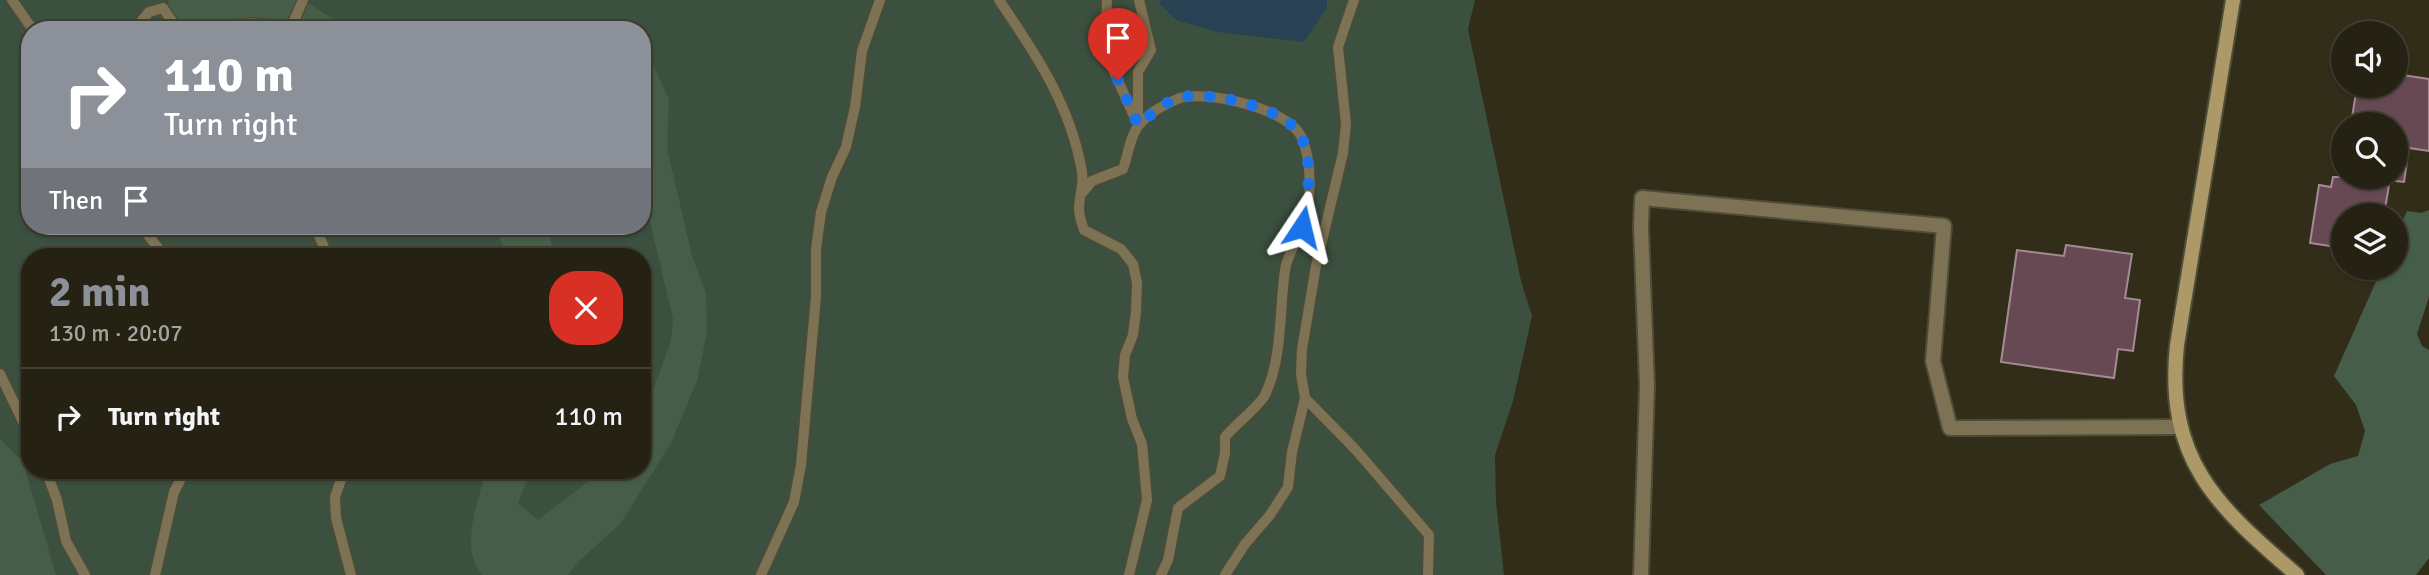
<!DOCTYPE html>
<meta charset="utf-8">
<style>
:root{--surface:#252213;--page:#2d2a1c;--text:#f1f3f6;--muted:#a3a4a0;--line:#423f33;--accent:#8c9099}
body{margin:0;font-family:Signika,sans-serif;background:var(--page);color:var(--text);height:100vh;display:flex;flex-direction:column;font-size:26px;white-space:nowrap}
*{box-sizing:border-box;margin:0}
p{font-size:23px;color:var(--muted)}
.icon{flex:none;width:38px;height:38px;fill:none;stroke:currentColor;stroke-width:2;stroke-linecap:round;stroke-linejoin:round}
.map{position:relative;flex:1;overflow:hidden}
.panel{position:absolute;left:21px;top:248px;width:630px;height:231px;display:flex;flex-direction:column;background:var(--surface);border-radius:28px;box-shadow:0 2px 5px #0004,0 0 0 2px var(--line)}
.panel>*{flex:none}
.banner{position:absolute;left:21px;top:21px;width:630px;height:214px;border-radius:28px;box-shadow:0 2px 5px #0004,0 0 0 2px var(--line);background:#8c9099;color:#fff;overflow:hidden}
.controls{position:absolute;left:2331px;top:21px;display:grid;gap:14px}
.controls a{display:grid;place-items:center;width:77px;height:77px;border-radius:50%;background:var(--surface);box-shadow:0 2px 5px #0004,0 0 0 2px var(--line);font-size:35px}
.pin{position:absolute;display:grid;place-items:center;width:60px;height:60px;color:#fff;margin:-72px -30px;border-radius:50% 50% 50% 0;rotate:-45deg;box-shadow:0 0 7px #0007}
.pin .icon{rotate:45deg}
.me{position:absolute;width:77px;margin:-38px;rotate:10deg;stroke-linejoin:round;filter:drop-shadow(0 0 5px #0008)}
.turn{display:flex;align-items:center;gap:24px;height:147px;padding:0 28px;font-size:32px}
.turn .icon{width:91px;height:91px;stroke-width:2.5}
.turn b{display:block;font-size:49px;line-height:60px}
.then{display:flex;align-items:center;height:66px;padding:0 28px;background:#0003;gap:14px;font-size:26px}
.round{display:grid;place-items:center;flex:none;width:74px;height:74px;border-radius:28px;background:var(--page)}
.overview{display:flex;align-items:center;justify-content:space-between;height:119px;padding:0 28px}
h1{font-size:42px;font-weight:700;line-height:52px;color:var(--accent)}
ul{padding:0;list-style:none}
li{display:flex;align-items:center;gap:21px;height:98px;padding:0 28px;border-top:2px solid var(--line)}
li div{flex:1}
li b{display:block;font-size:26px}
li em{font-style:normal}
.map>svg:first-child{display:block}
.green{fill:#3b503e;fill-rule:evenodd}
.forest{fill:#465e49}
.water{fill:#284253}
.building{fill:#674954;stroke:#a48b93;stroke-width:2}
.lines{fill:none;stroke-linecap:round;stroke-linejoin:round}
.lane-casing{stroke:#4e4b38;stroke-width:13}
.street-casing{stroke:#4e4b38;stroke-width:18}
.secondary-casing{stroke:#4e4b38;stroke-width:18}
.lane{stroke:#7d7253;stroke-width:10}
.street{stroke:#7d7253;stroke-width:14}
.secondary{stroke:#ac9967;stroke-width:14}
.route{stroke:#1a73e8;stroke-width:12;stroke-dasharray:0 21.6}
</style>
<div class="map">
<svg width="2429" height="575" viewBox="0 0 2429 575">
<rect width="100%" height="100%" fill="#312d19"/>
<path class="green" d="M0 0H1475L1468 29 1521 281 1532 316 1513 401 1495 455 1496 502 1504 575H0ZM30 30H642V226H30ZM30 257H642V471H30Z"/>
<path class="forest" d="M169 0H304L336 21 373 30H169L162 18Z
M652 63 669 99 667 148 692 256 706 293 707 332 697 381 671 443 621 523 579 561 568 575H482C459 548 478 501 486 471H530L518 503 538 520 602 471H642V413L649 401 671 341 673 318 642 189V64Z
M2429 210V297L2417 334 2422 346 2429 350V558L2416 575H2326L2259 505 2330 464 2358 456 2365 431 2356 405 2334 376 2382 268H2396V236L2407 211 2421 213Z
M495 226H548L554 257H504V248Z
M0 439 23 462 56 575H0Z"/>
<path class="water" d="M1160 0H1327V8L1304 42 1217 32 1176 20 1160 4Z"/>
<path class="building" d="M2396 74 2429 79V151L2409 148 2404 182 2396 181V124H2351L2357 86H2396Z
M2333 177H2374L2390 179 2384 215H2343V248L2310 243 2319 185 2331 187Z
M2066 245 2132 254 2125 298 2140 300 2133 351 2118 349 2114 378 2001 362 2017 250 2064 256Z"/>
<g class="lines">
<defs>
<path id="lane" d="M12 0 33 30
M999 0C1036 54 1071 106 1082 172 1084 185 1079 196 1079 209 1079 216 1082 224 1084 230L1121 249 1133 264 1137 283 1136 312 1133 335 1125 355 1123 377 1132 419 1142 444 1147 500 1129 575
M1107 0 1105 52 1138 125
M1354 0 1338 47 1346 124 1343 153 1316 266 1302 349 1301 374 1305 398 1355 449 1429 535 1428 575
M134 30 149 12 163 8 178 30
M223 30C243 19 267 24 288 30
M290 30 303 0
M1138 121V72L1151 50 1139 0
M1083 192 1092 181 1123 169C1128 156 1130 134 1140 124 1149 113 1166 103 1180 98 1207 90 1288 109 1301 136 1313 163 1312 204 1301 230 1296 243 1287 256 1285 270 1279 311 1283 357 1265 395 1262 403 1233 427 1225 437V453L1220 476 1178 508 1168 560 1161 575
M141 226 165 257
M315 226 328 257
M0 374 30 436
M46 471 57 500 66 541 85 575
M344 471 335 497 336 518 351 575
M155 575 174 492 185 471
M761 575 794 502 801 465 816 296V249L821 212 832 177 846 147 855 107 862 51 880 0
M1225 575 1245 544 1270 515 1288 487 1292 452 1305 398"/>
<path id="street" d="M1641 575 1647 386 1641 227 1642 198 1944 226 1933 361 1950 428 2180 427"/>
<path id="secondary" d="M2233 0 2177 345C2165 459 2216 506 2297 575"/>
</defs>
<use href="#lane" class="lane-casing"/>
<use href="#street" class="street-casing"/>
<use href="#secondary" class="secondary-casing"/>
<use href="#lane" class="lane"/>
<use href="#street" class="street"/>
<use href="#secondary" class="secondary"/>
</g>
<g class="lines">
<path class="route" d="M1118 80 1138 125C1151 115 1166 100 1183 97 1213 92 1281 107 1298 132 1315 155 1308 202 1302 227"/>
</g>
</svg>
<div class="controls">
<a><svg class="icon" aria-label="sound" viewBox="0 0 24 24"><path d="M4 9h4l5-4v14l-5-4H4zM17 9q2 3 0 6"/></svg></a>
<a><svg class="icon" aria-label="search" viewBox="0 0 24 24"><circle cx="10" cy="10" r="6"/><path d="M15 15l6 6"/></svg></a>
<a><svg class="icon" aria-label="layers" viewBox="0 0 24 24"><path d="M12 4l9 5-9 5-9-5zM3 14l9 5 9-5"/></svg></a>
</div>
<div class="pin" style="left:1118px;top:80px;background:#d93025"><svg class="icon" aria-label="arrive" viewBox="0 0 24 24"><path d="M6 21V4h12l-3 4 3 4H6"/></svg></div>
<svg class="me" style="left:1302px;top:227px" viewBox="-20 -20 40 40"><path d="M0-17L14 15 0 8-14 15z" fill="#1a73e8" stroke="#fff" stroke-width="4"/></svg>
<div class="banner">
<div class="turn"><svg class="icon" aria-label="right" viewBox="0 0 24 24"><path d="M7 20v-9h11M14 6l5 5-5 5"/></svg><div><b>110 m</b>Turn right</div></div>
<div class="then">Then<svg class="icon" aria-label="arrive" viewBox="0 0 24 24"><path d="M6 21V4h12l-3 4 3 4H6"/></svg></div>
</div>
<section class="panel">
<div class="overview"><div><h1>2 min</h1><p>130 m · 20:07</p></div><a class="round" style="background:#d93025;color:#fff"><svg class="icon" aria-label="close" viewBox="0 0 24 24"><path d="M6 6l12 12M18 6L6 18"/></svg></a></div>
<ul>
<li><svg class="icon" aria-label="right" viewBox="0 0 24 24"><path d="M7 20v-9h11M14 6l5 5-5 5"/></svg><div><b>Turn right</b></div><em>110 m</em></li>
</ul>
</section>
</div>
